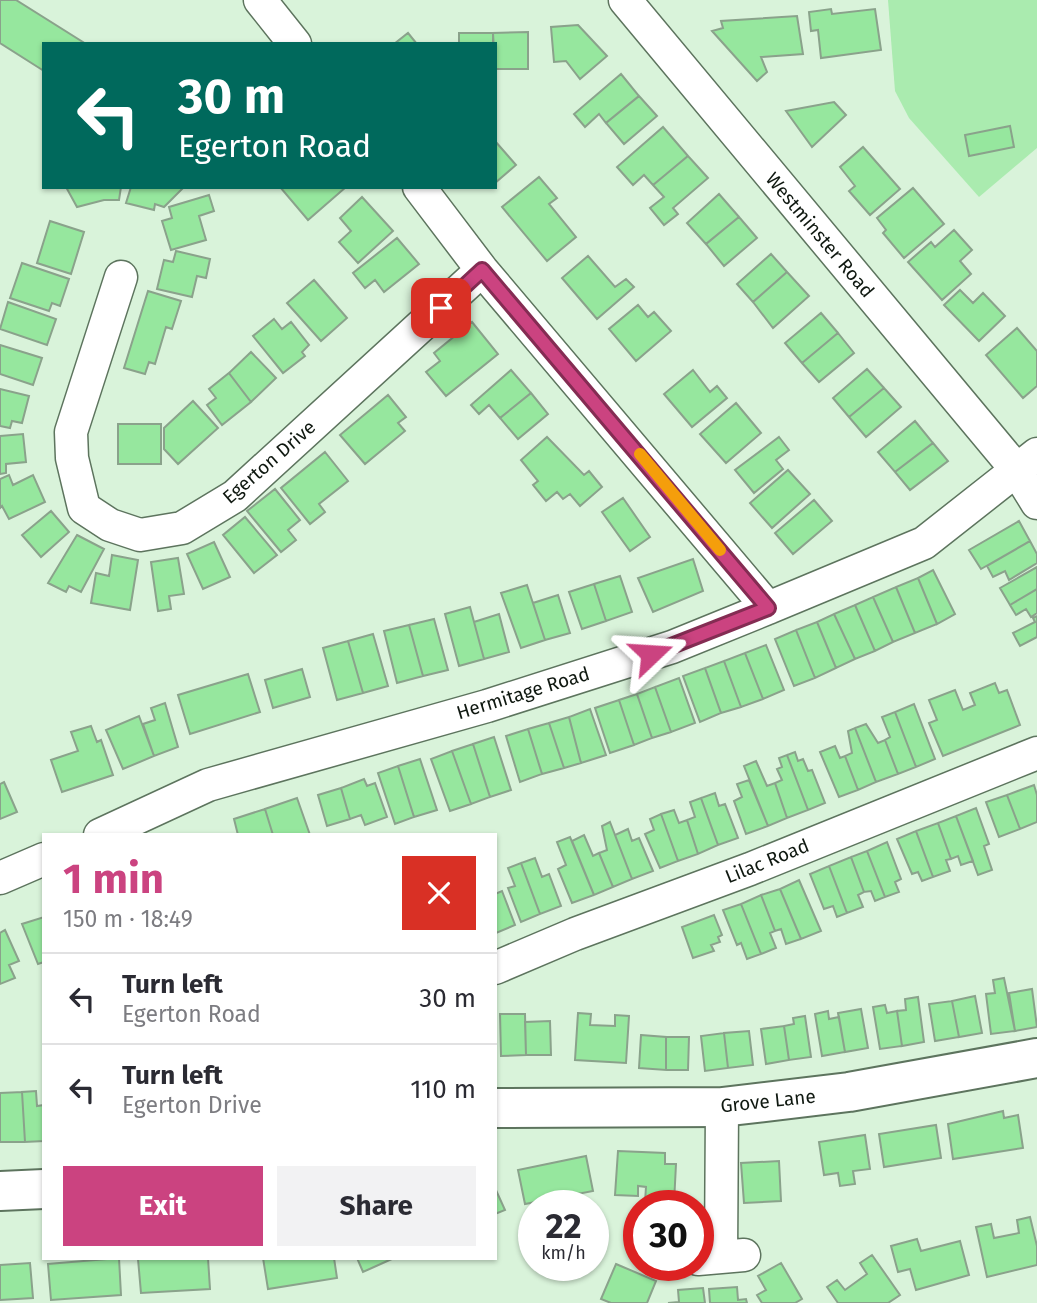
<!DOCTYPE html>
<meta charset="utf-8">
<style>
:root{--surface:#fff;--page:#f2f2f3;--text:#2b2b33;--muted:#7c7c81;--line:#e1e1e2;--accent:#cb4380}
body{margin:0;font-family:"Fira Sans",sans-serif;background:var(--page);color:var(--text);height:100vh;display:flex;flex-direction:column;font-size:26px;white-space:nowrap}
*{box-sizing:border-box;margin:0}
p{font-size:23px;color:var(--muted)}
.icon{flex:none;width:38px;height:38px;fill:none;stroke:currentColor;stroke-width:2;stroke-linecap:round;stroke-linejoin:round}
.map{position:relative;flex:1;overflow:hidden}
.drawer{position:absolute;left:42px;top:833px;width:455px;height:427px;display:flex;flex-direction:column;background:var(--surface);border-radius:0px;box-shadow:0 2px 5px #0004}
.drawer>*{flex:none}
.guide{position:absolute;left:42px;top:42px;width:455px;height:147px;border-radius:0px;box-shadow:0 2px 5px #0004;background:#00695c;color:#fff;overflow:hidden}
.speed{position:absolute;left:518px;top:1190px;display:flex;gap:14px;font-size:35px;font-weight:700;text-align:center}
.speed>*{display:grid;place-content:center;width:91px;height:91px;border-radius:50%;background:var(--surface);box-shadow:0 2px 5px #0004;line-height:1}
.speed small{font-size:18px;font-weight:400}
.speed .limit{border:10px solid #d22;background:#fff;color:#111}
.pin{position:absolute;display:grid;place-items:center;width:60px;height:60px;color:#fff;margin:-30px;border-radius:14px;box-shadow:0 4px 10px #0006}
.me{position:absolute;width:77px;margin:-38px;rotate:70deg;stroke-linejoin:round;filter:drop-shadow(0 0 5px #0008)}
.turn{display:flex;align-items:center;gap:24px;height:147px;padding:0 21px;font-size:32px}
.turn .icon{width:91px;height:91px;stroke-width:2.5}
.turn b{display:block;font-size:49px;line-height:60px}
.round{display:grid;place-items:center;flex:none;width:74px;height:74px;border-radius:0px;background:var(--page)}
.overview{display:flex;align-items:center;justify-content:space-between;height:119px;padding:0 21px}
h1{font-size:42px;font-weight:700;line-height:52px;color:var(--accent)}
.cta{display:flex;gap:14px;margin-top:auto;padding:14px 21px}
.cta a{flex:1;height:80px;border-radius:0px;background:var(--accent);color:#fff;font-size:28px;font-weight:700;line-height:80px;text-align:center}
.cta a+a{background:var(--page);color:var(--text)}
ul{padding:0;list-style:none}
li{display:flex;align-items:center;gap:21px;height:91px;padding:0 21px;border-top:2px solid var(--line)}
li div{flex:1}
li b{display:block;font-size:26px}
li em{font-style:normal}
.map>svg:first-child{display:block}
.green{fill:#aaebaf}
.building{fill:#96e79e;stroke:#8aa28b;stroke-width:2}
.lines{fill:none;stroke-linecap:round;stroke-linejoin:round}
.minor-casing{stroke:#5d745e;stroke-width:35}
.tertiary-casing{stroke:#5d745e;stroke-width:42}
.minor{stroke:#fff;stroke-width:32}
.tertiary{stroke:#fff;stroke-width:38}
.route-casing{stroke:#842c53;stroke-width:18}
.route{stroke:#cb4380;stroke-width:12}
.slow{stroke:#f59e0b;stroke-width:12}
.labels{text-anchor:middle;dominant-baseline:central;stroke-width:5;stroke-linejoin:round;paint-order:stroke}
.street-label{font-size:19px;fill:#0f1810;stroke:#fff}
</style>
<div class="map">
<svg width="1037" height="1303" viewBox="0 0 1037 1303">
<rect width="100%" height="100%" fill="#d9f3da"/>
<path class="green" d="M888 0H1037V148L979 197 909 118 895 91Z"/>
<path class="building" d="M0 0H16L86 44H44V71L0 43Z
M831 9 832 14 875 9 881 50 821 58 818 30 811 31 809 12Z
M797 16 803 54 761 57 767 72 757 81 712 31 723 28 721 21Z
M578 25 607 56 580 79 566 61 554 62 551 27Z
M528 32V69H495L493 33Z
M408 33 417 44H394Z
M459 33H493V44H459Z
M621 74 639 96 606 123 599 114 585 127 574 114Z
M639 96 657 116 624 144 606 123Z
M834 102 846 115 812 147 786 111Z
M1010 126 1014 147 969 156 965 135Z
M663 127 688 156 653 185 644 175 633 185 617 167Z
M495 141 516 165 495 183Z
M863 147 900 189 870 215 849 191 855 186 840 167Z
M688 156 708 178 673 208 678 214 664 225 650 208 664 197 653 185Z
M539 177 557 198 549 204 576 237 547 261 502 207Z
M66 187H121L119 200H104L77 207Z
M131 187H184L164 207 155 204 154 210 126 203Z
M280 187H346L308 220Z
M913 188 944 224 904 258 883 233 886 230 877 218Z
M719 194 739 217 706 244 687 223Z
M209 195 214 211 199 216 206 240 171 250 162 221 172 218 169 207Z
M362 197 393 231 358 263 339 242 351 231 340 218Z
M739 217 757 238 724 266 706 244Z
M50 221 84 232 71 274 37 263Z
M954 230 972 250 960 261 971 274 942 300 908 262 931 242 935 247Z
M397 238 419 264 384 292 375 280 365 288 353 273Z
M176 251 210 259 206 278 197 276 192 297 157 289 164 260 173 262Z
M771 254 787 272 753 302 737 284Z
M588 256 615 287 626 279 634 287 597 319 562 278Z
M22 263 69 279 60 306 52 303 49 311 10 298Z
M787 272 809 296 773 328 753 302Z
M314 280 347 318 321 341 287 303Z
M960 290 973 303 983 293 1005 316 979 341 944 305Z
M148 291 181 301 172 329 166 327 155 364 149 362 145 374 124 368Z
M8 302 56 319 47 345 0 329Z
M638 305 648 317 654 312 671 331 636 361 609 329Z
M821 313 838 333 802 363 785 343Z
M274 319 282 329 291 322 309 345 302 352 305 356 283 373 253 336Z
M472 322 498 354 446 396 426 372 440 361 434 353Z
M1017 328 1037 351V386L1023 398 986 355Z
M838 333 854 353 819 382 802 363Z
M0 345 42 358 33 385 0 374Z
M251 352 276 378 251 402 229 373Z
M867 369 884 388 849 417 833 398Z
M511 370 531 393 500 418 489 405 479 414 471 405Z
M693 370 710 392 717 386 727 398 692 427 664 394Z
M229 373 251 402 222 425 207 405 216 398 209 389Z
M884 388 901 407 866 437 849 417Z
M0 389 29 396 22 423 12 421 10 428 0 426Z
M531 393 548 414 518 439 500 418Z
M388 395 406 417 398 423 405 431 365 464 340 435Z
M193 401 218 428 178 464 164 449V428Z
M736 403 761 433 726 463 700 434Z
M915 421 933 443 895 472 878 452Z
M118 424H161V464H118Z
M23 434 26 462 6 464V473L0 474V436Z
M547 437 584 475 589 471 602 487 580 506 570 494 563 499 557 492 546 501 533 485 538 481 521 460Z
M779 437 789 450 776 460 783 469 754 493 735 470Z
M933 443 948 461 910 490 895 472Z
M325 452 348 481 319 504 325 512 310 524 281 488Z
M788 470 810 494 772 528 750 503Z
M9 475 13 485 33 475 45 502 9 519 2 506 0 508V479Z
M275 489 300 520 288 530 296 540 281 552 247 511Z
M623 498 650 537 630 551 602 512Z
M814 500 832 521 793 554 775 533Z
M51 511 69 532 41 557 22 535Z
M245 517 277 555 254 573 223 535Z
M1019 521 1030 541 981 569 969 550Z
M77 535 104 549 81 592 69 586 66 592 48 583Z
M1030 541 1037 554V563L1009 580 1005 571 993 577 987 566Z
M214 542 230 577 203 589 187 554Z
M112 555 138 560 130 610 91 603 96 573 109 576Z
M178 558 184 594 169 596 171 609 158 611 151 562Z
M693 559 703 591 653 612 638 578Z
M1037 567V589L1010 605 1000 588Z
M933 570 955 614 937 624 918 578Z
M620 576 632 612 606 621 594 584Z
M918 578 937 624 915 633 896 587Z
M594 584 606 621 582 629 569 592Z
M527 585 545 640 521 648 501 593Z
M896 587 915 633 893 642 873 597Z
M1037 589V613L1031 617 1026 609 1016 615 1010 605Z
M558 595 570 633 545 640 533 603Z
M873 597 893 642 875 651 855 605Z
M855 605 875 651 855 659 834 614Z
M470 607 484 659 459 666 445 614Z
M499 614 509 652 484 659 474 622Z
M834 614 855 659 836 668 817 622Z
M1037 616V637L1020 646 1013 633 1035 622 1033 618Z
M434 619 448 670 423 676 409 625Z
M817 622 836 668 815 678 796 630Z
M409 625 423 676 397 683 384 631Z
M796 630 815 678 794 686 775 639Z
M373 634 388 686 363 693 348 641Z
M348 641 363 693 337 700 323 648Z
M766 645 784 690 763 699 745 653Z
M745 653 763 699 741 707 724 661Z
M724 661 741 707 721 713 705 668Z
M705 668 721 713 700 722 683 676Z
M302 669 310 697 273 708 265 680Z
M248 674 260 712 190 734 178 695Z
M679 678 695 723 671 732 655 687Z
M995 683 999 693 1007 690 1020 725 943 756 929 723 937 720 929 700 955 690 963 710 975 705 970 693Z
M655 687 671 732 652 738 637 694Z
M637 694 652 738 634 745 619 700Z
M619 700 634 745 610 753 595 708Z
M165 703 178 747 154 756 143 724 155 720 151 708Z
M914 704 935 759 916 767 895 712Z
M590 709 606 755 581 763 569 717Z
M895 712 916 767 898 774 885 740 890 737 882 717Z
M139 716 154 756 123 769 106 730Z
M569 717 581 763 564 768 549 723Z
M549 723 564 768 542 774 528 729Z
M866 724 878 743 885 740 898 774 876 782 855 728Z
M91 726 97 742 101 740 113 775 62 792 51 760 78 751 71 732Z
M855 728 876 782 858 790 845 756 852 753 848 731Z
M528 729 542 774 520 782 506 736Z
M494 737 511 790 490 797 473 744Z
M473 744 490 797 471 804 452 751Z
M835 746 840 758 845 756 858 790 839 797 820 752Z
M452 751 471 804 450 811 431 759Z
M795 752 798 761 803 759 808 771 812 770 825 803 808 810 787 755Z
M787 755 808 810 787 818 775 783 782 780 777 769 782 767 779 758Z
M420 759 437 810 414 817 398 766Z
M756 761 767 786 775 783 787 818 768 826 744 766Z
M398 766 414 817 395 824 378 773Z
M364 779 367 786 375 783 387 817 365 825 361 815 350 819 341 788Z
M749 780 768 826 746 834 734 801 742 797 737 784Z
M4 782 17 812 0 819V784Z
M1034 785 1037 795V822L1020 829 1007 795Z
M341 788 350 819 327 826 318 795Z
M715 793 719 806 725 804 738 838 718 845 701 798Z
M1007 795 1020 829 999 837 986 802Z
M297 798 310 835H273L265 809Z
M701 798 718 845 698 854 687 820 695 817 690 802Z
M976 808 989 844 984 846 992 870 978 875 956 816Z
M265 809 273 835H238L234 819Z
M674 810 679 823 687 820 698 854 678 861 661 814Z
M661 814 678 861 660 868 645 834 654 830 650 819Z
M956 816 973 861 961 865 958 856 951 859 938 823Z
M610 822 632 879 613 887 599 853 607 850 602 826Z
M938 823 951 859 946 860 950 871 933 877 916 831Z
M628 829 632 841 639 838 653 871 632 879 615 835Z
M916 831 933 877 922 881 918 872 912 874 897 839Z
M584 835 593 856 599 853 613 887 594 895 572 841Z
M570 837 594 895 572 903 558 869 566 865 557 842Z
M887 842 901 879 895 882 899 892 885 897 867 851Z
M867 851 885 897 875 901 871 891 864 892 851 857Z
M851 857 864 892 858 895 863 907 847 913 829 866Z
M535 858 542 877 549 874 561 906 540 914 521 863Z
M521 863 540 914 521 922 508 888 515 886 508 868Z
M829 866 847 913 837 917 833 906 824 909 810 874Z
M799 880 821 931 801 939 780 889Z
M780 889 801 939 786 944 781 929 775 931 761 895Z
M502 891 515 925 496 933 495 894Z
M761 895 775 931 770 933 776 948 761 954 741 904Z
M741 904 761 954 747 959 741 943 737 945 723 910Z
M714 915 722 935 718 937 720 942 711 945 714 951 693 958 682 927Z
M44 917V962L38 964 22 924Z
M5 930 19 961 9 965 15 978 0 984V933Z
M1004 978 1015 1031 991 1034 986 994 995 993 993 980Z
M1032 989 1037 1027 1015 1031 1009 993Z
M975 996 982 1033 959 1037 952 1001Z
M918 997 924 1042 902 1046 897 1011 906 1010 905 999Z
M952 1001 959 1037 935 1041 929 1004Z
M885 1005 887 1013 897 1011 902 1046 880 1049 873 1007Z
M861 1009 868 1048 845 1052 838 1013Z
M828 1011 829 1019 839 1017 845 1052 822 1056 815 1014Z
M578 1013 591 1014 590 1025 615 1026V1015L629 1016 626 1063 575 1060Z
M500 1014H525L526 1055 501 1056Z
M805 1016 811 1057 789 1060 784 1026 794 1024 793 1018Z
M550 1021 551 1055H526L525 1022Z
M784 1026 789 1060 766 1064 761 1029Z
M749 1031 753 1065 728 1068 724 1033Z
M724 1033 728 1068 705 1071 701 1036Z
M641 1035 666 1037V1070L639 1068Z
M666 1037H689L688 1070H666Z
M36 1091 37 1106 44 1105V1141L25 1142 22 1092Z
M22 1092 25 1142H0V1093Z
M1003 1111 1004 1118 1018 1115 1023 1148 953 1159 948 1124Z
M936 1125 941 1158 884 1167 879 1134Z
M865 1135 870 1169 853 1171 855 1184 840 1186 838 1173 824 1175 819 1142Z
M618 1151 665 1153V1164H676L674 1203 645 1202 646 1187 638 1186V1196L615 1195Z
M586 1156 593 1191 525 1204 518 1170Z
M779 1161 781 1201 744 1203 741 1163Z
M495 1188 505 1210 495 1214Z
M1030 1217 1037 1246V1265L987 1277 976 1227 991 1224 994 1238 1019 1233 1017 1220Z
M917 1239 921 1251 960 1241 969 1275 916 1290 910 1269 898 1272 891 1246Z
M872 1255 900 1295 888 1303H838L827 1287 837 1280 845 1290 867 1274 860 1263Z
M119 1258 121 1295 51 1300 48 1264Z
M208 1258 210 1289 141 1293 138 1259Z
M263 1258H334L337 1278 268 1289Z
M357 1258H394L363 1272Z
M30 1263 33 1298 0 1300V1265Z
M781 1263 802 1299 795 1303H762L757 1295 766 1290 758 1276Z
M616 1264 656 1281 647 1303H611L601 1299Z
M737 1287 738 1300 746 1299 747 1303H710L709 1289Z
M703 1288 705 1303H668L679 1302 678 1290Z"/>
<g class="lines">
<defs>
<path id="minor" d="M260 0 295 44
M625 0 1016 469 1037 503
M419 187 482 270 768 608
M121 277 71 432 72 458 84 508 110 525 140 535 182 528 235 496 482 270
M100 835 208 785 487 706 672 647 768 608 924 543 1037 454
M0 878 44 859
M495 968 575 934 750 869 1037 753
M721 1256 722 1107
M698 1259 744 1255"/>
<path id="tertiary" d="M495 1108 722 1107 849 1092 1037 1058
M0 1191 44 1189"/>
</defs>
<use href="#minor" class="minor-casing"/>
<use href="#tertiary" class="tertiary-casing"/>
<use href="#minor" class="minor"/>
<use href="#tertiary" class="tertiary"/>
</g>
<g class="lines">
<defs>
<path id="route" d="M441 308 482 270 768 608 651 654"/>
</defs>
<use href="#route" class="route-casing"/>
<use href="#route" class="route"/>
<path class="slow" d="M640 454 720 550"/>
</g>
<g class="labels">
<g class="street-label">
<text transform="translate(820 235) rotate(50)">Westminster Road</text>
<text transform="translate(269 462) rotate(-41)">Egerton Drive</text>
<text transform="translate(523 693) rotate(-17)">Hermitage Road</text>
<text transform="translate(767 861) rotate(-22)">Lilac Road</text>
<text transform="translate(768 1101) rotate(-6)">Grove Lane</text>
</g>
</g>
</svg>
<div class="speed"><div>22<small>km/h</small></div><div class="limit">30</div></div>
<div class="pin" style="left:441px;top:308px;background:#d93025"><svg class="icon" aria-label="arrive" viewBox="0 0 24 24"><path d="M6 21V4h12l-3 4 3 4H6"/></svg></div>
<svg class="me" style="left:651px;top:654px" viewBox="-20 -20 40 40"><path d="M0-17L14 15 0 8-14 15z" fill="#cb4380" stroke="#fff" stroke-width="4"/></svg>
<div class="guide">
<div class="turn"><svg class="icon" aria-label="left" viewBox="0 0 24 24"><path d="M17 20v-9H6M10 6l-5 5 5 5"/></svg><div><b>30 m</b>Egerton Road</div></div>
</div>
<section class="drawer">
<div class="overview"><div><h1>1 min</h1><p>150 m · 18:49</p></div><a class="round" style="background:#d93025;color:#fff"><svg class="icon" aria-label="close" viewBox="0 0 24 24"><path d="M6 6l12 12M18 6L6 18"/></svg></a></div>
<ul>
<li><svg class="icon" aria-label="left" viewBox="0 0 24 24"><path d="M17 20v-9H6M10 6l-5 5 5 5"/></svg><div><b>Turn left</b><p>Egerton Road</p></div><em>30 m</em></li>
<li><svg class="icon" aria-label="left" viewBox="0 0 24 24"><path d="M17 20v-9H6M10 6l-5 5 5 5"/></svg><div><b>Turn left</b><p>Egerton Drive</p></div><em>110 m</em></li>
</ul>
<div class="cta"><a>Exit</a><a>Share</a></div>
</section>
</div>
